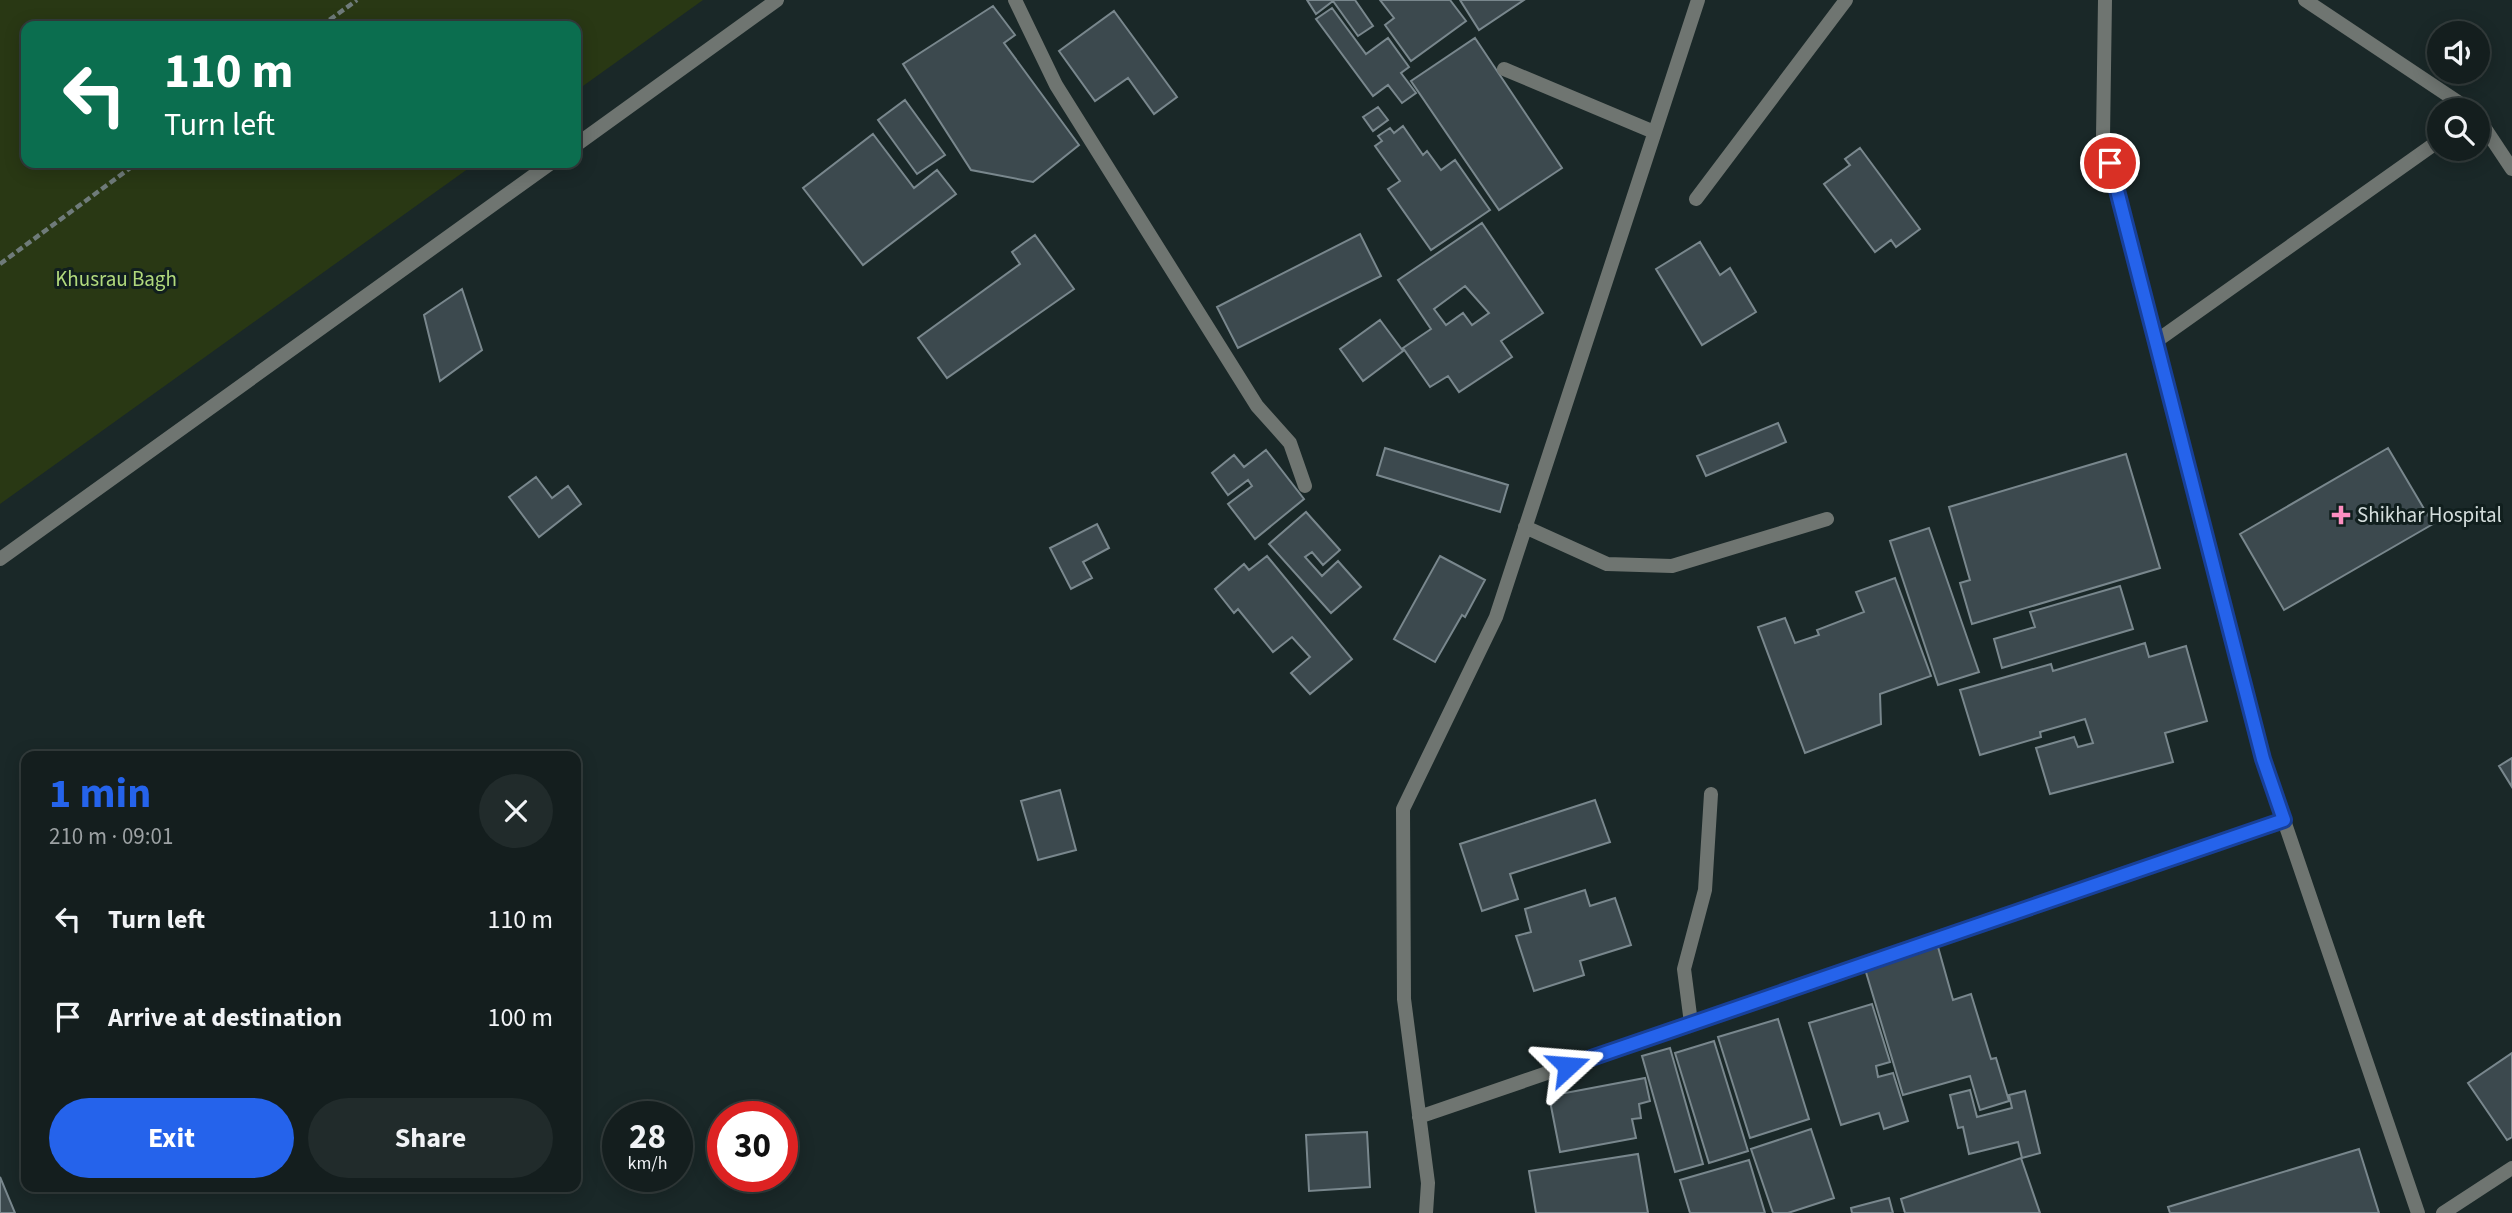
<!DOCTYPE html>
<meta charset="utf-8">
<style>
:root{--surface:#141e1e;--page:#212b2b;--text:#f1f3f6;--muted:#9da2a4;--line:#333c3c;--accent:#2563eb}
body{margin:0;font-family:"Source Sans 3",sans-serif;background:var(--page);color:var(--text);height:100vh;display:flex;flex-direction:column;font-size:26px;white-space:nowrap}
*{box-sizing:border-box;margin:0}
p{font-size:23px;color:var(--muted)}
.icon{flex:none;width:38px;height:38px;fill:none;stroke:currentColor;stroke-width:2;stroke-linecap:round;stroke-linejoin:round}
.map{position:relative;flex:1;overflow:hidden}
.side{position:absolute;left:21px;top:751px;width:560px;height:441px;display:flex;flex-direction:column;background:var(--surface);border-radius:14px;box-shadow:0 4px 18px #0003,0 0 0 2px var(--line)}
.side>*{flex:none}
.guide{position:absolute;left:21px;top:21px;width:560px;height:147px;border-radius:14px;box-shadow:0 4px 18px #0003,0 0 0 2px var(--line);background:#0b6e4f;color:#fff;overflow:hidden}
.tools{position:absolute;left:2427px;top:21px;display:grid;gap:14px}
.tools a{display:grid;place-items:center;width:63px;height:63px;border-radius:50%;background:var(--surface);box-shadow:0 4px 18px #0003,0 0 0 2px var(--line);font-size:35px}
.speed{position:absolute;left:602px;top:1101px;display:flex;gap:14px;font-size:35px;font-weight:700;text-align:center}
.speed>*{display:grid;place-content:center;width:91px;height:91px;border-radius:50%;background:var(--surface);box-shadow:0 4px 18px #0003,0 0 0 2px var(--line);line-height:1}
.speed small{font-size:18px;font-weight:400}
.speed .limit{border:10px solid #d22;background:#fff;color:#111}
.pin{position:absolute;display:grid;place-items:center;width:60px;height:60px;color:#fff;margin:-30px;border:4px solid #fff;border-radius:50%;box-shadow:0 2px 7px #0007}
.me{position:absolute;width:77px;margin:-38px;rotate:71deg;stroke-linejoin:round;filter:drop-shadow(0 0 5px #0008)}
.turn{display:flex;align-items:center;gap:24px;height:147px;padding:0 28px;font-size:32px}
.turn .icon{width:91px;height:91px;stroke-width:2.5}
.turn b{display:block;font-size:49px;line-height:60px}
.round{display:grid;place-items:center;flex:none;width:74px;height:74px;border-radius:37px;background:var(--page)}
.head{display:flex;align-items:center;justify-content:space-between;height:119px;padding:0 28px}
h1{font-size:42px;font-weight:700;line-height:52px;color:var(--accent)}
.action{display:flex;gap:14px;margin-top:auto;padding:14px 28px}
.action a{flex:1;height:80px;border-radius:42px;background:var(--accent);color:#fff;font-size:28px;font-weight:700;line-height:80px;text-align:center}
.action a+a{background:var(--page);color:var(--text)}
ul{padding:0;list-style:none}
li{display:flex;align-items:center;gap:21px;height:98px;padding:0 28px}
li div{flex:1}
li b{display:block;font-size:26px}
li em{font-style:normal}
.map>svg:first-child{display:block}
.green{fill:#293814}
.building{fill:#3c494e;stroke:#79878d;stroke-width:2;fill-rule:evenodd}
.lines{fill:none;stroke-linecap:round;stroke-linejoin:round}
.path{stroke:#6f7b7a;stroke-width:4.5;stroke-dasharray:7 3.5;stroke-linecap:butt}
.minor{stroke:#6f7571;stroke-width:14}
.tertiary{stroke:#6f7571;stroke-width:14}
.route-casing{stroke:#184099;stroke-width:18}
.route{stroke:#2563eb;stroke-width:12}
.poi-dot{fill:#fd8ec0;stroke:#111f1e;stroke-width:2.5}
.labels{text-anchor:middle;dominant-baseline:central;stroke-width:6;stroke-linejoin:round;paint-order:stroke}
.park-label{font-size:21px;fill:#b1d97c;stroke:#111f1e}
.poi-label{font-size:21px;fill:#d5dedd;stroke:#111f1e;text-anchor:start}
</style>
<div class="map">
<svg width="2512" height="1213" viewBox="0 0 2512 1213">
<rect width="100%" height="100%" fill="#1a2828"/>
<path class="green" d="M0 0H703L576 91V26H26V163H476L0 504Z"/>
<path class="building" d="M1307 0H1355L1373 26 1358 36 1333 1 1316 14Z
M1380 0H1450L1466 21 1411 61 1385 25 1394 18Z
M1460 0H1524L1479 30Z
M993 6 1015 35 1004 43 1079 145 1033 182 971 170 903 64Z
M1332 8 1366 54 1388 38 1409 67 1401 73 1416 93 1402 103 1388 85 1373 96 1316 19Z
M1114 11 1177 97 1154 114 1128 78 1095 101 1059 51Z
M1475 38 1562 168 1499 210 1411 81Z
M905 100 945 155 917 174 878 120Z
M1378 107 1388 120 1373 131 1363 117Z
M1403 126 1423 155 1427 151 1441 170 1455 160 1490 210 1431 250 1388 189 1400 181 1375 146 1382 141 1378 136 1390 128 1394 133Z
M873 134 914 188 937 170 956 194 863 265 803 188Z
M1860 148 1920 229 1896 247 1891 240 1875 252 1824 184 1850 165 1845 159Z
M1482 223 1543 313 1501 341 1512 357 1459 392 1448 376 1430 387 1403 348 1431 329 1398 280ZM1465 286 1489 313 1472 325 1463 313 1446 325 1434 309Z
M1360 234 1381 276 1238 348 1217 307Z
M1035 235 1074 289 947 378 918 338 1020 264 1012 252Z
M1700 242 1720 275 1730 268 1756 312 1702 345 1656 269Z
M462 289 482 350 440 381 424 315Z
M1380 320 1403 351 1363 381 1340 349Z
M1778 423 1786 442 1706 476 1697 456Z
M1385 448 1508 485 1500 512 1377 475Z
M2388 448 2433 524 2284 610 2240 534Z
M1266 450 1304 499 1255 539 1228 504 1252 486 1248 480 1228 495 1212 473 1234 455 1244 467Z
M2126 454 2160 568 1972 624 1960 583 1970 580 1949 507Z
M536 477 552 498 568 486 581 504 539 537 509 497Z
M1306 512 1340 550 1323 565 1312 552 1305 557 1322 576 1338 561 1361 587 1331 613 1269 544Z
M1097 524 1109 548 1083 562 1092 578 1071 589 1050 548Z
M1929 528 1979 672 1938 685 1890 541Z
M1267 556 1352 659 1310 694 1291 673 1310 657 1292 637 1273 652 1238 609 1234 613 1215 589 1244 564 1249 570Z
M1440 556 1485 580 1465 617 1462 615 1435 662 1394 639Z
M1895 578 1931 676 1880 694 1881 724 1805 753 1758 627 1785 618 1795 643 1819 635 1817 630 1864 612 1856 592Z
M2120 586 2133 629 2002 668 1994 639 2035 627 2030 612Z
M2145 643 2149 657 2186 646 2207 721 2165 733 2173 762 2050 794 2036 748 2074 737 2078 747 2093 743 2085 719 2040 732 2041 737 1980 755 1960 690 2051 664 2053 671Z
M2512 758V787L2499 766Z
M1060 790 1076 850 1038 860 1021 801Z
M1595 800 1610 842 1510 874 1518 899 1482 911 1460 844Z
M1585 890 1590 906 1615 898 1631 945 1580 961 1584 975 1534 991 1516 936 1531 932 1525 909Z
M1938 947 1953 1000 1971 994 1991 1059 1996 1058 2009 1101 1980 1110 1970 1076 1903 1095 1865 969Z
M1872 1004 1890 1062 1876 1066 1878 1077 1893 1073 1908 1121 1884 1129 1879 1113 1841 1125 1809 1023Z
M1778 1019 1809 1119 1750 1138 1718 1037Z
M1714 1041 1748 1151 1709 1163 1675 1053Z
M1670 1048 1703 1164 1675 1172 1642 1056Z
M2512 1053V1137L2507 1140 2468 1083Z
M1645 1078 1650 1101 1639 1104 1641 1118 1632 1119 1636 1138 1560 1152 1549 1096Z
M1970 1090 1977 1117 2012 1108 2009 1095 2025 1091 2040 1153 2022 1158 2018 1142 1969 1154 1963 1127 1958 1128 1950 1095Z
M1811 1129 1834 1198 1788 1213H1773L1751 1149Z
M1367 1132 1370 1187 1309 1191 1306 1135Z
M2359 1149 2379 1213H2170L2168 1207Z
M1638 1154 1648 1213H1536L1529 1171Z
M2021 1158 2040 1213H1905L1901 1199Z
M1749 1160 1765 1213H1690L1680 1180Z
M0 1177 15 1213H0Z
M1889 1198 1893 1213H1852L1851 1208Z"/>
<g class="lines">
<path class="path" d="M321 26 357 0
M0 264 137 163"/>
<path class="minor" d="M1015 0 1056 85 1257 406 1290 443 1305 486
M2105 0 2103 137 2263 759 2418 1213
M2305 0 2470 110
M1504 69 1654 132
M2478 118 2512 169
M1696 199 1846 0
M2155 342 2440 140
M1525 527 1607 564 1672 566 1827 519
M1691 1023 1684 969 1705 890 1711 794
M1419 1117 2284 820
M1426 1213 1428 1183 1404 999 1403 809 1496 617 1698 0
M2443 1213 2512 1168"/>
<path class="tertiary" d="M576 145 777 0
M0 559 551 163"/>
</g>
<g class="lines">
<defs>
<path id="route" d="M1568 1066 2284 820 2263 759 2110 163"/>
</defs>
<use href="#route" class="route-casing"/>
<use href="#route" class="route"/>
</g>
<path class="poi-dot" d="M2337.5 504.5h7v7h7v7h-7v7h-7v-7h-7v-7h7z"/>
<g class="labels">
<g class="park-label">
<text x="116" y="279">Khusrau Bagh</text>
</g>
<g class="poi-label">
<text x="2357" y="515">Shikhar Hospital</text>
</g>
</g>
</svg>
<div class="tools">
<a><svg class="icon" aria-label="sound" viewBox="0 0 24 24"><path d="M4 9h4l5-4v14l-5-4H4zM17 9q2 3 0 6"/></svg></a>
<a><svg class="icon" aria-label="search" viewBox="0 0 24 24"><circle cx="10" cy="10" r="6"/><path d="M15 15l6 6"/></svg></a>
</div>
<div class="speed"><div>28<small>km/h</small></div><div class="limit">30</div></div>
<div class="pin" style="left:2110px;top:163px;background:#d93025"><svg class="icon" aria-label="arrive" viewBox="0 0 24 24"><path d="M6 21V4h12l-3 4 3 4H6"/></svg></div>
<svg class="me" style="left:1568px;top:1066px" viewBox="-20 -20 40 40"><path d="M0-17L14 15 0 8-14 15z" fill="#2563eb" stroke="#fff" stroke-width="4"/></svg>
<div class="guide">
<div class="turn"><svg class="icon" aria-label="left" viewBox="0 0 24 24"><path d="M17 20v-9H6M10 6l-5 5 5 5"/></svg><div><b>110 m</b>Turn left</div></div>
</div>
<section class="side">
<div class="head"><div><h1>1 min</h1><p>210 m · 09:01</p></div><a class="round"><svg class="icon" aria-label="close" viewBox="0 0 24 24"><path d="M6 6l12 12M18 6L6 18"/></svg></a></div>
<ul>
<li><svg class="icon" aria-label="left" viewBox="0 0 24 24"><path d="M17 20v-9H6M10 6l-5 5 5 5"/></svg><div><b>Turn left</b></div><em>110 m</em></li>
<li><svg class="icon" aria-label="arrive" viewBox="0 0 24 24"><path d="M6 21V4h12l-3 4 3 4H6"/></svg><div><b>Arrive at destination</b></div><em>100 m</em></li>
</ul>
<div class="action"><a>Exit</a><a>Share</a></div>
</section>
</div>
